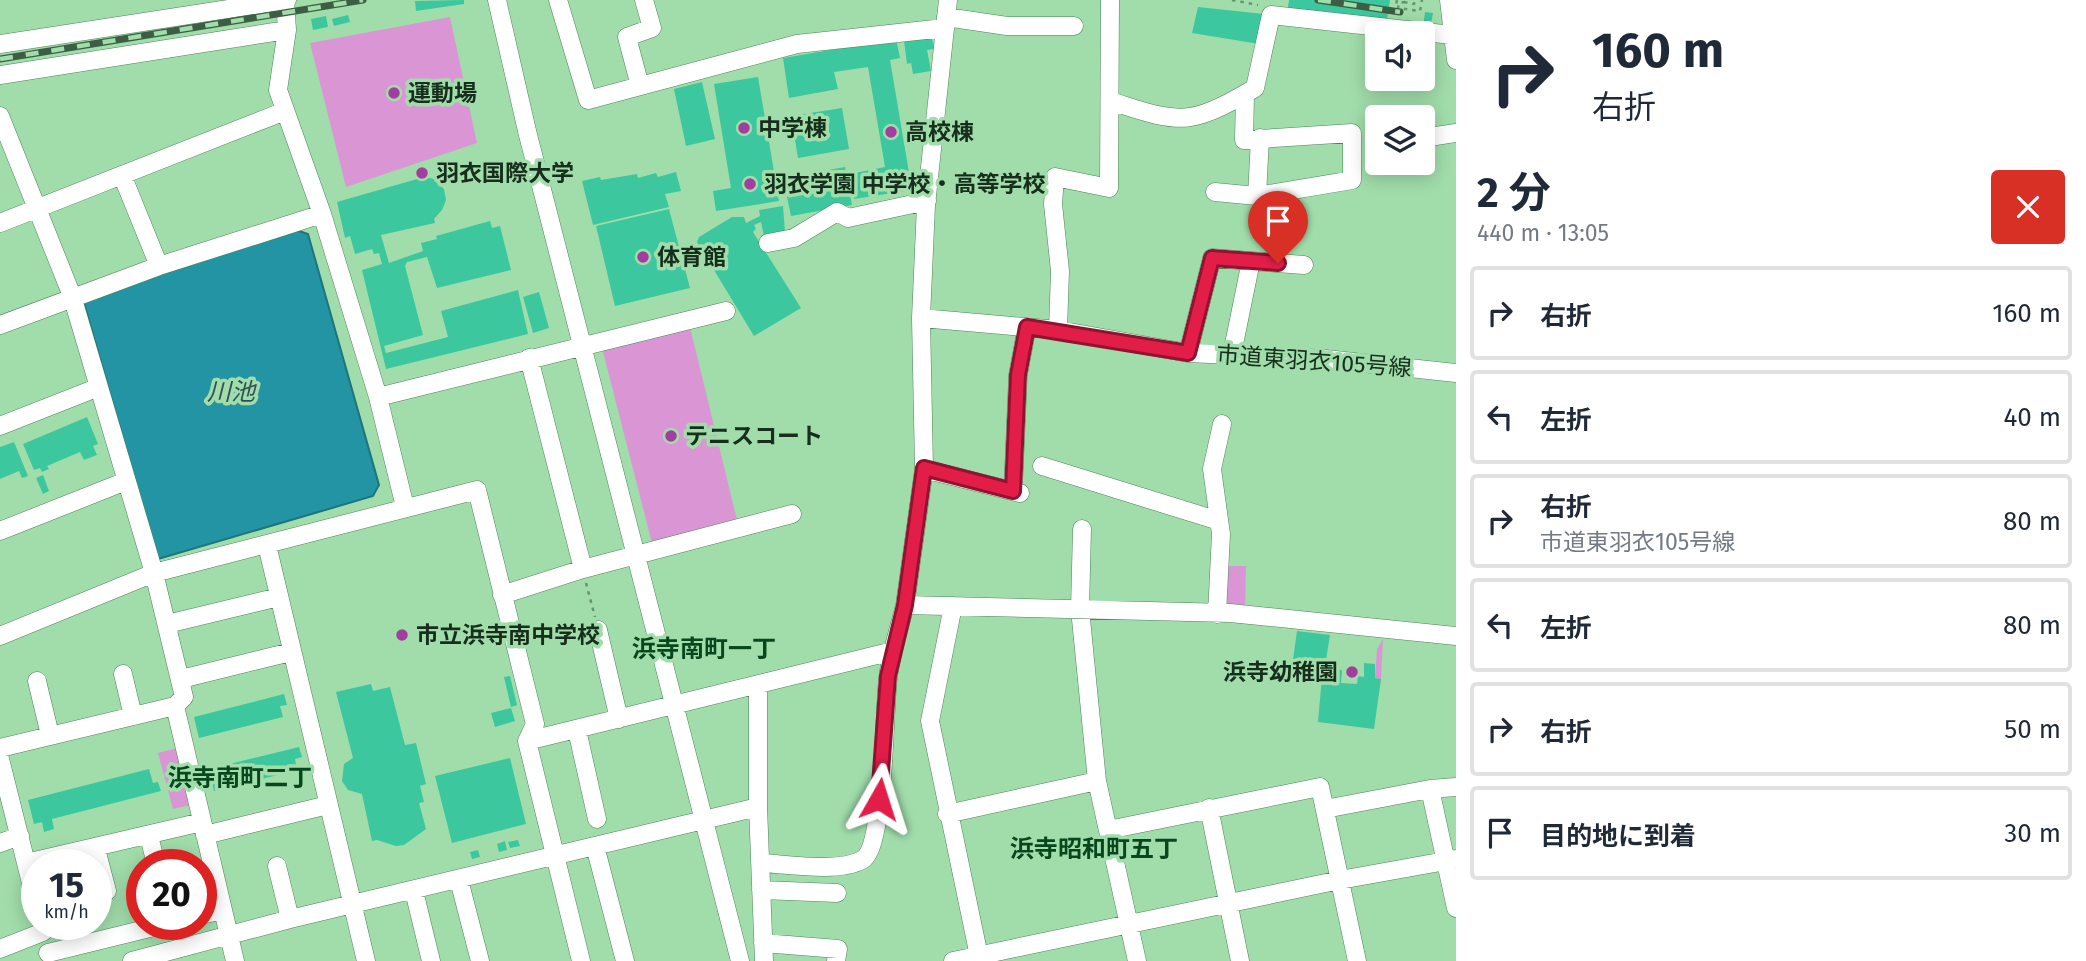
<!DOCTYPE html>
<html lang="ja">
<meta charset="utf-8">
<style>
:root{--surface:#fff;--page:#f2f2f3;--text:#1f2937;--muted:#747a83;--line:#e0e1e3}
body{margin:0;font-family:"Fira Sans","Noto Sans JP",sans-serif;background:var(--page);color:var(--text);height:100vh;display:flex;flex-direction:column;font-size:26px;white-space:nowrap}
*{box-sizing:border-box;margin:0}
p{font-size:23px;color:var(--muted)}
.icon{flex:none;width:38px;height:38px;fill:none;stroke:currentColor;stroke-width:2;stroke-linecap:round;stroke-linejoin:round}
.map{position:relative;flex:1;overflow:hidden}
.details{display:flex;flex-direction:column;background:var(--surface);width:630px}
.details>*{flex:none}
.top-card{background:#fff;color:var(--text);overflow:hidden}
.buttons{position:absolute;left:1365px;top:21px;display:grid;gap:14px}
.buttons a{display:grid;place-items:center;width:70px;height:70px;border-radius:7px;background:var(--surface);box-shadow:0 4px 18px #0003;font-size:35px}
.speed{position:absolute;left:21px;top:849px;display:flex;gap:14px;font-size:35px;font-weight:700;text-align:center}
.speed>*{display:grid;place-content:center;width:91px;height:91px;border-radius:50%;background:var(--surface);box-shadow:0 4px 18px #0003;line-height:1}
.speed small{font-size:18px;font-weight:400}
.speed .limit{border:10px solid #d22;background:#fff;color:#111}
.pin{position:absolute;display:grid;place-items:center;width:60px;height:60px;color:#fff;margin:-72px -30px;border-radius:50% 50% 50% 0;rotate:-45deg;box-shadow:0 0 7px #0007}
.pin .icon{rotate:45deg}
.me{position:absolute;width:77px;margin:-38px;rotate:6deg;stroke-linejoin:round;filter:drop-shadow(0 0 5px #0008)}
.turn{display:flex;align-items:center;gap:24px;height:147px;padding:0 21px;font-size:32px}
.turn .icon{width:91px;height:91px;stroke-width:2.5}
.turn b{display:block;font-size:49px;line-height:60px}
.round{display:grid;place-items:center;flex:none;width:74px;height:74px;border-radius:7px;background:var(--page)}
.head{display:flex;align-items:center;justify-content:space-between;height:119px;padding:0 21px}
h1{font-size:42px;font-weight:700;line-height:52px}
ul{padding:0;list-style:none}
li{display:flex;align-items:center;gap:21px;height:94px;margin:0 14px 10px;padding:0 7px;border:4px solid var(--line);border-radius:7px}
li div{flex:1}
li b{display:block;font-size:26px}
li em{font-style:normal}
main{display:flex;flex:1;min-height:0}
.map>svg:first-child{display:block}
.green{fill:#da96d4}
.water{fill:#2294a4;stroke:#1e757b;stroke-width:2}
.building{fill:#3dc79e}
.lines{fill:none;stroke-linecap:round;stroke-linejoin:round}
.minor-casing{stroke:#4c8457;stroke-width:19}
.path{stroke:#67946f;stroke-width:2.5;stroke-dasharray:3.5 5;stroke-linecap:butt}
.minor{stroke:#fff;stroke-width:18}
.rail-casing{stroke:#3c5e43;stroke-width:7}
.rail{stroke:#a1ddab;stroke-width:4.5;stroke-dasharray:13;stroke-linecap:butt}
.route-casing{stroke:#92132f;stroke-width:18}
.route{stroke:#e11d48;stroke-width:12}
.poi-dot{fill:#a43da0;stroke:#a1ddab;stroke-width:2.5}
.labels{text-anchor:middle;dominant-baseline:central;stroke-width:7;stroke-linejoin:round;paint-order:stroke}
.poi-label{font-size:23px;font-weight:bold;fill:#162e1b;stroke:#a1ddab;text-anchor:start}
.street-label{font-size:23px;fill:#162e1b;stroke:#a1ddab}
.water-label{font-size:24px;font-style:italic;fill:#305055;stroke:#a1ddab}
.neighbourhood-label{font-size:24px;font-weight:bold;fill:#08471d;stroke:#a1ddab}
</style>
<main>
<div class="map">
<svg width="1456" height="961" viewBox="0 0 1456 961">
<rect width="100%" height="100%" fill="#a1ddab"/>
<path class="green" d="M450 17 477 143 346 187 310 43Z
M689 323 739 528 654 551 601 344Z
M1227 566H1246L1245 610H1226Z
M1383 639 1381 679 1375 678 1377 649Z
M177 748 191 805 173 809 158 753Z"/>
<path class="water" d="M293 229 308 234 379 485 373 496 158 559 83 300Z"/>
<path class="building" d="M464 0V4L416 11 415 1Z
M1289 0H1390L1386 27 1287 13Z
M1198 7 1264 14 1259 44 1192 33Z
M1425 12 1433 13 1430 29 1423 28Z
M348 15 350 22 334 26 332 19Z
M326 16 328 27 313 30 311 19Z
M932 37 934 49 927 50 931 71 913 74 911 63 907 64 904 41Z
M896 39 900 58 890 60 912 190 854 199 850 174 885 167 868 67 834 72 838 89 789 98 783 58Z
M758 77 779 201 716 211 713 191 731 188 714 84Z
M702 82 715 139 686 146 674 89Z
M842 108 849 149 798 158 791 116Z
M845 167 852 205 791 216 783 178Z
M676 172 681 191 665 194 669 207 593 225 582 181 600 177 601 180 637 174 638 178 656 173 658 177Z
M424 177 434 179 444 189 446 200 442 210 434 219 435 223 381 235 389 263 423 251 421 243 437 239 436 236 490 221 492 228 500 226 511 270 437 288 427 257 407 262 405 266 423 335 384 346 386 353 448 337 441 311 518 290 528 334 386 369 362 270 382 264 379 253 374 254 372 249 355 254 350 236 345 238 337 202Z
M783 206 785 232 764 236 761 222 754 225 756 229 753 232 801 308 754 336 697 242 699 237 732 217H744L746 223 760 216 759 210Z
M669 209 690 288 615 306 596 226Z
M539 292 549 328 533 333 523 297Z
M87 417 98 444 93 446 97 455 84 460 80 452 47 466 49 469 42 472 40 468 34 470 23 444Z
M14 442 28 476 22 478 19 471 0 479V447Z
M43 475 49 491 43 494 36 478Z
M1297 631 1330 635 1326 660 1328 668 1342 670 1341 683 1357 684 1358 676 1364 677V663L1375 664V678L1381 679 1374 729 1318 722 1323 665 1293 660Z
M510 676 517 705 511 707 504 677Z
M371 684 373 691 390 687 405 745 416 743 426 784 420 786 424 802 419 803 426 829 404 845 396 846 377 840 372 841 362 794 348 790 342 781 344 764 353 758 336 692Z
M284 694 287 705 280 706 283 717 199 738 194 717Z
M511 708 515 721 495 727 491 713Z
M299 747 302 757 295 759 297 770 214 791 209 769Z
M510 758 526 824 452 843 435 776Z
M149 769 153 783 158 782 161 791 52 819 54 829 44 832 42 822 34 824 28 800Z
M518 840 520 846 510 848 508 842Z
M505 841 507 850 499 852 497 844Z
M478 850 480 857 472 859 470 852Z"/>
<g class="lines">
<defs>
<path id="minor" d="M285 0 287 30 278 90 322 214 378 397 405 507
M497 0 527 131 740 961
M558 0 588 100 797 44 944 28
M948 0 926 205 921 318 924 469 905 605 1230 613 1456 636
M1449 0 1456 60
M946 17 1007 26H1074
M0 44 287 0
M0 75 287 30
M640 86 627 37 652 28 644 0
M1110 101C1134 108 1165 121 1190 117 1211 114 1236 99 1255 88L1271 15 1452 35
M0 116 72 296 154 573 184 697 175 706 0 748
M1423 138 1456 133
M122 175 159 266
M1215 192 1257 196 1352 180V133L1244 140 1245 94
M1257 196 1260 138
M0 223 285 111
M768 243 794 238 837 212 848 218 927 201
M921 318 1058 330 1188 353 1326 359 1456 373
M0 325 159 266 322 214
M1058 330 1060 271 1053 204 1055 177 1109 188 1110 0
M1188 353 1212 258 1304 265
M1232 354 1251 261
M529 358 583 569
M378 397 726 311
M0 426 99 387
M1042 466 1219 521
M924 469 1020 493
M1013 491 1018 375 1027 327
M1082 529 1080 609 1097 781 1137 961
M0 531 126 481
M267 545 366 961
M502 595 583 569 792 514
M953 606 930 721 980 961
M1217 614 1221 534 1212 469 1222 424
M167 624 279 597
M598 630 619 719
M0 636 154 573 477 490 535 724 527 741 581 961
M123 674 133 716
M181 679 291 652
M37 681 50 735
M758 684V807L764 961
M175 706 235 961
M577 730 597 819
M527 741 893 651
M0 759 37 907
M1430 789 1456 908
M1209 808 1240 961
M1325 809 1430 789 1456 787
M947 814 1097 781
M1108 830 1320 787 1357 961
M205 835 328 805
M149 836 156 864
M0 843 20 836
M595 846 625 961
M96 849 107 891
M26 863 202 822
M760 863C787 864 838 873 862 860 885 848 884 708 888 678 891 653 899 629 905 605
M277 866 290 919
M459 880 480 961
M761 890 837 893
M414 891 431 961
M201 915 223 910
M763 943 838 949 836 961
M0 949 43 932
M48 953 166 924
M132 961 290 919 758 807
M953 961 1340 880 1456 859"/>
</defs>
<use href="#minor" class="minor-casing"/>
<path class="path" d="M1232 0 1258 5
M1404 2 1414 4 1415 0
M1405 2 1399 3 1398 8 1420 11 1422 0
M1395 12 1397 0
M586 583 595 617"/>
<use href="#minor" class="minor"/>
<defs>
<path id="rail" d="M1318 0 1400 12
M0 59 363 0"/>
</defs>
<use href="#rail" class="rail-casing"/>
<use href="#rail" class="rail"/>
</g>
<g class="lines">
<defs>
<path id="route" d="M879 799 888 676 905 605 924 468 1013 491 1018 375 1027 327 1188 353 1212 258 1278 263"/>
</defs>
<use href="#route" class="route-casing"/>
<use href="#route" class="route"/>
</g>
<g class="poi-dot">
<circle cx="394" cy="93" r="7"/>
<circle cx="744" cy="128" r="7"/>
<circle cx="891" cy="132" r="7"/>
<circle cx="422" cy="173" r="7"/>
<circle cx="750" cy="184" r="7"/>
<circle cx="643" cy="257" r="7"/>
<circle cx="671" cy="436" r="7"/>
<circle cx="402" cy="635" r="7"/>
<circle cx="1352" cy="672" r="7"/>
</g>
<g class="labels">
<g class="poi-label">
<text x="408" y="93">運動場</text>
<text x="758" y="128">中学棟</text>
<text x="905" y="132">高校棟</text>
<text x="436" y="173">羽衣国際大学</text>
<text x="764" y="184">羽衣学園 中学校・高等学校</text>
<text x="657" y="257">体育館</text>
<text x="685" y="436">テニスコート</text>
<text x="416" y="635">市立浜寺南中学校</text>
<text x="1338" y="672" text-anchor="end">浜寺幼稚園</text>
</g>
<g class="street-label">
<text transform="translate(1314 361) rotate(4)">市道東羽衣105号線</text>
</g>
<g class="water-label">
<text x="231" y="392">川池</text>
</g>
<g class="neighbourhood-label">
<text x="704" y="649">浜寺南町一丁</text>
<text x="240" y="778">浜寺南町二丁</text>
<text x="1094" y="849">浜寺昭和町五丁</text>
</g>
</g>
</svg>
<div class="buttons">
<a><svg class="icon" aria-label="sound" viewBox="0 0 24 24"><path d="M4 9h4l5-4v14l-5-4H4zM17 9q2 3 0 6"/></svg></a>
<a><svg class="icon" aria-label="layers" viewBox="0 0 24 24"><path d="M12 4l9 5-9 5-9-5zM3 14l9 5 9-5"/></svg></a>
</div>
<div class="speed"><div>15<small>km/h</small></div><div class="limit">20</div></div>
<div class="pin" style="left:1278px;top:263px;background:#d93025"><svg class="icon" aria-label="arrive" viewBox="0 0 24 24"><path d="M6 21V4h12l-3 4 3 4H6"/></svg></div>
<svg class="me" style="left:879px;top:799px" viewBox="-20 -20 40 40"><path d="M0-17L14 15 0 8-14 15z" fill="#e11d48" stroke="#fff" stroke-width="4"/></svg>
</div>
<section class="details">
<div class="top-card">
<div class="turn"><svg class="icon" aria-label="right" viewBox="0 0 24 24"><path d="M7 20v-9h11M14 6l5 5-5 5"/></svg><div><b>160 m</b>右折</div></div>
</div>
<div class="head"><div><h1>2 分</h1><p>440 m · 13:05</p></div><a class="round" style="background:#d93025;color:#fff"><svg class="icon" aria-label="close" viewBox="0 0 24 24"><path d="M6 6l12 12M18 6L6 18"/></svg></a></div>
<ul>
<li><svg class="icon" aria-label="right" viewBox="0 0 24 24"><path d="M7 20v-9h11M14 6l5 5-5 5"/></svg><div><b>右折</b></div><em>160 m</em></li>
<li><svg class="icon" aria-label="left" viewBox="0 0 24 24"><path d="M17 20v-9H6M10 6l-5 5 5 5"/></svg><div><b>左折</b></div><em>40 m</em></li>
<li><svg class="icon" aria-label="right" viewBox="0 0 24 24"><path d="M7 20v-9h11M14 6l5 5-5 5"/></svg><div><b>右折</b><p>市道東羽衣105号線</p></div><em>80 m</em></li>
<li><svg class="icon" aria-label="left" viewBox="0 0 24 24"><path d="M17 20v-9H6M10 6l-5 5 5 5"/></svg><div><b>左折</b></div><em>80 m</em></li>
<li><svg class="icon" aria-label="right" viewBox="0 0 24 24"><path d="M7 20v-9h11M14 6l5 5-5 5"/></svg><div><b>右折</b></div><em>50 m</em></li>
<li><svg class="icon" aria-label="arrive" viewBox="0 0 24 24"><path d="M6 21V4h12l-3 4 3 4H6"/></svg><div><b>目的地に到着</b></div><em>30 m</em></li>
</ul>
</section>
</main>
